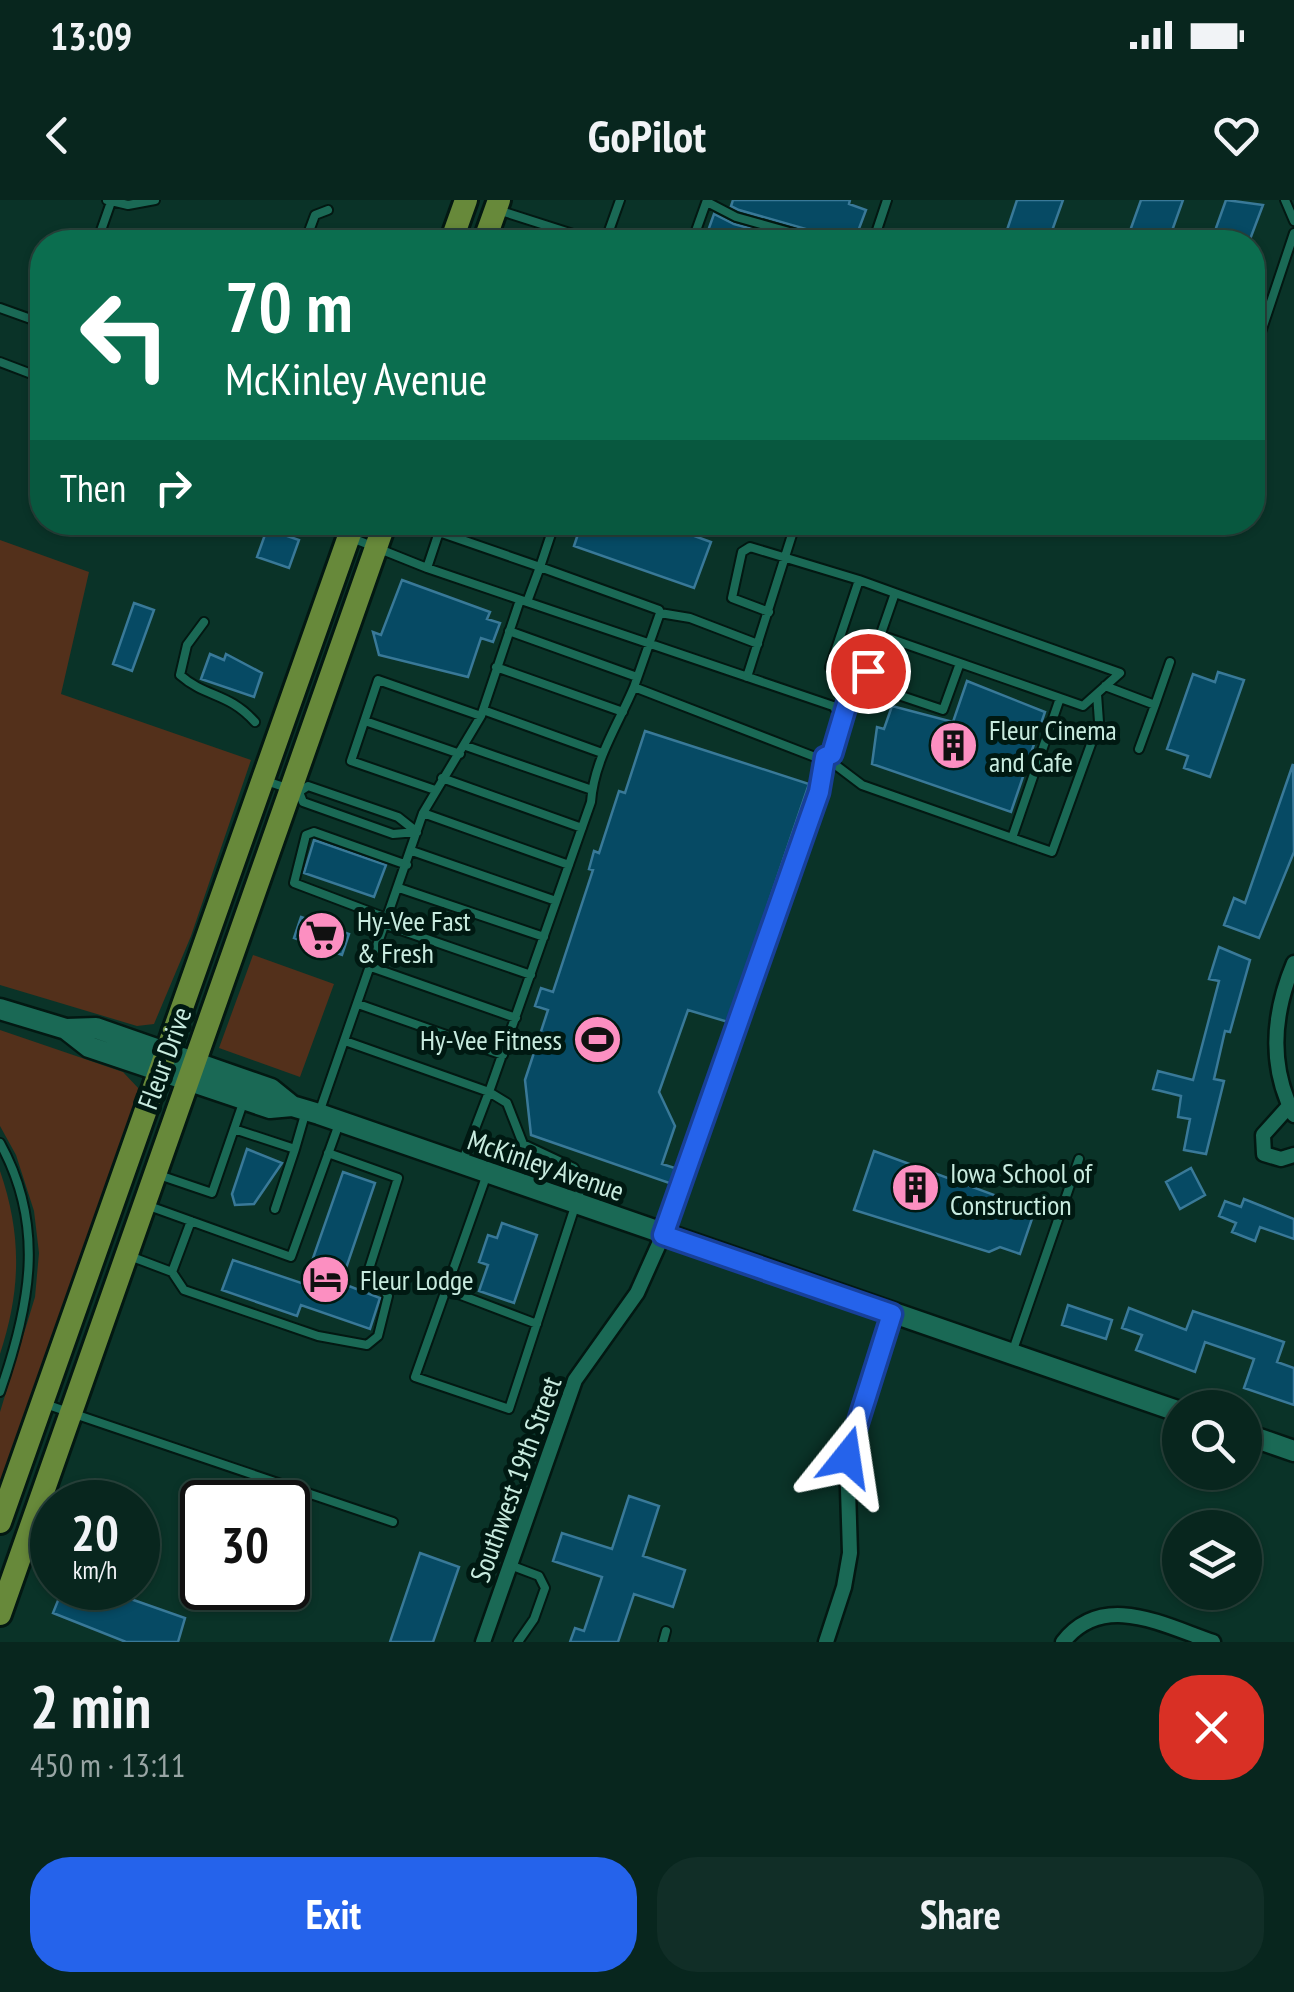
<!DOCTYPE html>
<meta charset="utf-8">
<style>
:root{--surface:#08261e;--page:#112e27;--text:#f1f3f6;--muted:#98a5a4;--line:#29433c;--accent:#2563eb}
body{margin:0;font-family:"PT Sans Narrow",sans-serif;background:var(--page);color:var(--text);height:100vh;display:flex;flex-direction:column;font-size:38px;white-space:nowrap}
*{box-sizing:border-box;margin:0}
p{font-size:32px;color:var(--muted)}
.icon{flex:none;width:55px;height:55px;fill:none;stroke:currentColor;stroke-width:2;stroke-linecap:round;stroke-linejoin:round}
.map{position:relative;height:1442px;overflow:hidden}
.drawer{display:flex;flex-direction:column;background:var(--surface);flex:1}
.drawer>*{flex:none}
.hud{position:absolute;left:30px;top:30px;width:1235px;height:305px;border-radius:40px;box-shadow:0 2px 8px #0004,0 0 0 2px var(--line);background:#0b6e4f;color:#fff;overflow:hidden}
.tools{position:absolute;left:1162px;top:1190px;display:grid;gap:20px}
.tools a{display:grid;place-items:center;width:100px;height:100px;border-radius:50%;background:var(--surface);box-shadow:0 2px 8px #0004,0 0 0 2px var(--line);font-size:50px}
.speed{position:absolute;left:30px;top:1280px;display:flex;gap:20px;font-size:50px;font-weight:700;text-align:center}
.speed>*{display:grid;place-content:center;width:130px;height:130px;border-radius:50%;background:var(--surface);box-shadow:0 2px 8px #0004,0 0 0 2px var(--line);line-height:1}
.speed small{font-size:25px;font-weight:400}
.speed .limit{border:5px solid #111;border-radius:15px;background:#fff;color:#111}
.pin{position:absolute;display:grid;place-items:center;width:85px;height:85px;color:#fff;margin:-42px;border:5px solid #fff;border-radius:50%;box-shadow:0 2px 10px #0007}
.me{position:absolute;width:110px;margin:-55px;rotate:15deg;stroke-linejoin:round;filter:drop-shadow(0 0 8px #0008)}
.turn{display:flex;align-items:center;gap:35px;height:210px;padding:0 30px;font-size:45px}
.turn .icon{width:130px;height:130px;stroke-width:2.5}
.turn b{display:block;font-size:70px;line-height:85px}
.then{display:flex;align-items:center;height:95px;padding:0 30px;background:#0003;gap:20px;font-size:38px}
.round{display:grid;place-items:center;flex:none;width:105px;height:105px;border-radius:40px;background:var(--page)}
.overview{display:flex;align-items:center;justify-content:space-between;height:170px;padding:0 30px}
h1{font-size:60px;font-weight:700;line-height:75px}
.button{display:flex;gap:20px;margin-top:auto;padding:20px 30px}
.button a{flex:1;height:115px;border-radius:40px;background:var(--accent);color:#fff;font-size:40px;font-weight:700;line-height:115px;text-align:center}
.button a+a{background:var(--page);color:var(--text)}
.status{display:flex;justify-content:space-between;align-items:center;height:70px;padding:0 50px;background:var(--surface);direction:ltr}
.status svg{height:28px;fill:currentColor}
header{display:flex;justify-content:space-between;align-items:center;height:130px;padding:0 30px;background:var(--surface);font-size:45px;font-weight:700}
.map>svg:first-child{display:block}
.green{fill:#53301b}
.building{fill:#064a64;stroke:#397998;stroke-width:2.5}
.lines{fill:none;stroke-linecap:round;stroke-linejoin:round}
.service-casing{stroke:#031812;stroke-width:12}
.minor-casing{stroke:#031812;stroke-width:19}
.secondary-casing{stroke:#031812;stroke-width:25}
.primary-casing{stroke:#031812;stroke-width:28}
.service{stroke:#1a6955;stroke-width:8}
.minor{stroke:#1a6955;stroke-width:14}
.secondary{stroke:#1a6955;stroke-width:20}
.primary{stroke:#67893a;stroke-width:22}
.route-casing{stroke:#184099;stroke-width:25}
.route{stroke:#2563eb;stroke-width:18}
.labels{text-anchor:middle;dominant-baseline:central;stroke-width:10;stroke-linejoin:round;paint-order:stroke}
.poi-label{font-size:28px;fill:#c8ebdf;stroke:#001912;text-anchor:start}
.street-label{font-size:28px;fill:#c8ebdf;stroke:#001912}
</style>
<div class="status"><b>13:09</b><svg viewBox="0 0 49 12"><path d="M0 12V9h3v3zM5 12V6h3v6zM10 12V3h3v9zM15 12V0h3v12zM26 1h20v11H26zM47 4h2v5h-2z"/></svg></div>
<header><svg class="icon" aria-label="back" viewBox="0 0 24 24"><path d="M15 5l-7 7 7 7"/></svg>GoPilot<svg class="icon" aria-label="heart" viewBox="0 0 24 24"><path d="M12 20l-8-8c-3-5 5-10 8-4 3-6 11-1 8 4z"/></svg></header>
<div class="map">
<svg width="1294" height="1442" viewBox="0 0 1294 1442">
<rect width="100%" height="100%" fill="#0a3328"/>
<path class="green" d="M0 340 89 372 61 494 251 560 191 736 154 824 137 826 0 785Z
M253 755 334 784 300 877 219 848Z
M0 830 123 872 140 890 0 1292V1212L35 1097 39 1053 34 1011 16 955 0 926Z
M0 971C22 1035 21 1090 0 1154Z"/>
<path class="building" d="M733 0H850L849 4 866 10 854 42H832L827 35 739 10 731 6Z
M1017 0H1063L1048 42H1003Z
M1141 0H1183L1168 42H1126Z
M1226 0 1263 5 1249 42H1211Z
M714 14 734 24 799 42H704Z
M582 322H656L711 342 694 388 574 346Z
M267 329 299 340 289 368 257 357Z
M402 380 490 412 487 419 500 423 493 442 481 438 468 477 379 455 373 432 381 435Z
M134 403 154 410 132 471 113 464Z
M210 454 224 460 226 454 262 473 254 497 201 479Z
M1218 472 1244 480 1210 577 1184 568 1188 556 1167 549 1193 474 1215 482Z
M967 481 1045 512 1011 612 872 564 877 527 884 529 892 506 953 522Z
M645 531 809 584 728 822 688 810 659 892 675 926 662 964 678 969 672 984 531 935 525 880 548 810 535 806 541 788 553 792 593 670 589 669 594 651 599 653 619 591 625 593Z
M1293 564 1294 652 1259 738 1224 725 1234 698 1245 703Z
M314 640 386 665 374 697 304 673Z
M301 717 349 734 342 755 294 738Z
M1219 747 1250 760 1230 832 1225 831 1214 879 1224 881 1206 954 1184 950 1190 919 1178 917 1181 896 1153 889 1158 871 1193 880 1219 781 1209 779Z
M247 949 282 963 254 1004 235 1005 232 994Z
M874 951 1035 1010 1020 1054 1000 1047 989 1052 854 1010Z
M1191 968 1205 995 1180 1009 1166 982Z
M343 972 375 983 341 1083 380 1098 370 1129 301 1105 297 1116 222 1090 233 1060 304 1084Z
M1244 999 1294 1019V1039L1260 1027 1255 1041 1232 1032 1236 1023 1219 1016 1225 1001 1241 1007Z
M502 1023 537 1035 514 1103 479 1091 488 1065 479 1062 488 1035 497 1038Z
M1068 1105 1112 1120 1106 1139 1062 1125Z
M1129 1108 1186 1130 1193 1111 1284 1142 1277 1162 1294 1168V1205L1244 1188 1254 1159 1205 1142 1195 1172 1136 1150 1142 1135 1122 1128Z
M629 1296 659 1306 643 1356 685 1370 673 1407 634 1394 618 1442H570L575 1428 584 1431 602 1377 553 1361 562 1333 612 1349Z
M420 1353 459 1367 433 1442H390Z
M63 1388 95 1398 105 1390 185 1418 178 1442H126L53 1413Z"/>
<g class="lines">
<defs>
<path id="service" d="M107 0 128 5 155 0
M1285 0 1294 21
M707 2 736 17 825 42
M498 10 598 42
M97 42 111 2
M305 42 315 15 328 10
M605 42 620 0
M692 42 707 0
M873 42 887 0
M0 108 42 123
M1252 159 1294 33
M0 162 42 178
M352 338 427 368 439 332 434 322
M427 368 527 402 540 367 439 332
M527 402 833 506 843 519 832 554 815 557 634 487 660 413 659 410 540 367 555 322
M769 412 732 398 742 352 750 347 859 380
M660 413 690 418 758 444
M204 422 187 445 180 475C206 498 228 492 255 522
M509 431 637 477
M880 435 1083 506 1120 473 895 393
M496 467 623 512
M747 477 796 322
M1105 486 1155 505 1170 462
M483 510 602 553
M841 513 854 480 868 471 895 393 859 380 830 467 854 480 943 510 960 463
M365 521 460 554
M466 546 592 590
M1139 549 1155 505
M442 578 582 628
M266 581 299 592 303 602 393 634 417 632 398 617 308 586 299 592
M435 590 351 561 378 480 481 516
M423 613 569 665
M1012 638 1052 652 1099 522 1097 494
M412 651 556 701
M399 688 544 737
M389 719 294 683 306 635 314 632 407 665
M386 725 531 775
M371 767 516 818
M358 804 503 855
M345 841 489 892 463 960
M320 910 423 613 481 516 520 400
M234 929 295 949 275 1009
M0 943C46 1026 30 1106 0 1192
M295 949 306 911
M487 974 415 1177 509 1209 582 985 574 968 523 944 507 903 489 892 591 602C594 560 618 525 634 487
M159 975 212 993 243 903
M149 1006 291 1057 340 921
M664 1031 819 592 825 557 862 585 1012 638 1060 498
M127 1055 172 1072 184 1090 318 1136 367 1145 378 1136 388 1096 369 1069 398 978 328 953
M172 1072 191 1021
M445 1089 537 1124
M1013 1150 1079 959
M45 1204 393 1322
M510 1365 539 1376 545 1388 534 1419 518 1442
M663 1442 666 1431"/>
<path id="minor" d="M1294 763C1273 813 1268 865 1294 915
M1289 906 1263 935 1264 954 1281 959 1294 955
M483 1442 575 1180 637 1093 663 1035
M826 1442 844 1387 850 1353 847 1257 892 1114
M1063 1442C1103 1391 1163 1425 1213 1442"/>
<path id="secondary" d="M0 809 66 829 96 828 271 889 292 906
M66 829 89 847 270 908 292 906 319 914 1180 1212
M1245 1234 1294 1251"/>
<path id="primary" d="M451 42 466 0
M484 42 499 0
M0 1322 354 322
M0 1414 385 322"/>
</defs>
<use href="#service" class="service-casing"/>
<use href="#minor" class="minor-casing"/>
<use href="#secondary" class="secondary-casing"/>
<use href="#primary" class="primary-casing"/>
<use href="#service" class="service"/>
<use href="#minor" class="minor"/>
<use href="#secondary" class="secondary"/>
<use href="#primary" class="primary"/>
</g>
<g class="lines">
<defs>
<path id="route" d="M847 1257 892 1114 663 1035 819 592 825 557 832 554 854 480 868 471"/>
</defs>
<use href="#route" class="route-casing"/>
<use href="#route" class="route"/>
</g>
<defs>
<symbol id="building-disc" viewBox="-11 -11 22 22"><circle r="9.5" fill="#fc8fc1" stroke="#001912"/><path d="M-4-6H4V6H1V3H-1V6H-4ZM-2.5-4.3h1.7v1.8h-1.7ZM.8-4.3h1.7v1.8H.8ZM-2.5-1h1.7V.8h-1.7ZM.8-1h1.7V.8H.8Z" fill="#111"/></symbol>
<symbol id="supermarket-disc" viewBox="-11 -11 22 22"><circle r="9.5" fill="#fc8fc1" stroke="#001912"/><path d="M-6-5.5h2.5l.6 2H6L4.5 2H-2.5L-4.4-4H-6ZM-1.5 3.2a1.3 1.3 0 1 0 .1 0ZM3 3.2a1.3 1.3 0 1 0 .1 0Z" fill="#111"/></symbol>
<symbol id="stadium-disc" viewBox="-11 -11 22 22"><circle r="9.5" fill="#fc8fc1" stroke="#001912"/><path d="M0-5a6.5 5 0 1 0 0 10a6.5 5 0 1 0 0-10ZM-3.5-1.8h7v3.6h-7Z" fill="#111"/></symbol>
<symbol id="hotel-disc" viewBox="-11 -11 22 22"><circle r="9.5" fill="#fc8fc1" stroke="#001912"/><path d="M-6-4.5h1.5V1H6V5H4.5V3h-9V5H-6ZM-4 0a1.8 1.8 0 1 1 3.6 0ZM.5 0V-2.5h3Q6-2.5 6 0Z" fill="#111"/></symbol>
</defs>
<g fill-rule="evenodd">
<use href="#building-disc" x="926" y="518" width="55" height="55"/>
<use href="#supermarket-disc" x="294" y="708" width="55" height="55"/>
<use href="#stadium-disc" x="570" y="812" width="55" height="55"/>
<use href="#building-disc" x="888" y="960" width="55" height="55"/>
<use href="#hotel-disc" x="298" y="1052" width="55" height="55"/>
</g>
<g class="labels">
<g class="poi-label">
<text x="989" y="529">Fleur Cinema<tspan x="989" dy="32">and Cafe</tspan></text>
<text x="357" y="720">Hy-Vee Fast<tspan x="357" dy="32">&amp; Fresh</tspan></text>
<text x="562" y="839" text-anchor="end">Hy-Vee Fitness</text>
<text x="950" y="972">Iowa School of<tspan x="950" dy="32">Construction</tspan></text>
<text x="360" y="1079">Fleur Lodge</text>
</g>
<g class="street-label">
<text transform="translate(164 858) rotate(-70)">Fleur Drive</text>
<text transform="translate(546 965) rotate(19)">McKinley Avenue</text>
<text transform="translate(515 1279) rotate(-70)">Southwest 19th Street</text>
</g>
</g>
</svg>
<div class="tools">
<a><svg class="icon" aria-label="search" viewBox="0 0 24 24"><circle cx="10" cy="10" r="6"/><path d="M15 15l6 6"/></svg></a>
<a><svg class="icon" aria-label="layers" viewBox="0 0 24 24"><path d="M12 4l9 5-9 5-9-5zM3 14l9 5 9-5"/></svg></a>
</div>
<div class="speed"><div>20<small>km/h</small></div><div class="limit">30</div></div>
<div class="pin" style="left:868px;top:471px;background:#d93025"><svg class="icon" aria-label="arrive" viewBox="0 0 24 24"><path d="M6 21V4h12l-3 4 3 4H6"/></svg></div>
<svg class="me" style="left:847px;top:1257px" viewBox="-20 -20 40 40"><path d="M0-17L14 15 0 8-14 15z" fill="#2563eb" stroke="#fff" stroke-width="4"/></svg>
<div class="hud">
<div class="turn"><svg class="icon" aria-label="left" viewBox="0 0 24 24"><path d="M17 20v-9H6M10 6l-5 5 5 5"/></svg><div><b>70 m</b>McKinley Avenue</div></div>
<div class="then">Then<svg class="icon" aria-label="right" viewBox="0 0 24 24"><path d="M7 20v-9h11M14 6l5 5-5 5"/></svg></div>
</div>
</div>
<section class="drawer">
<div class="overview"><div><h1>2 min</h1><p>450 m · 13:11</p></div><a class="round" style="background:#d93025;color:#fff"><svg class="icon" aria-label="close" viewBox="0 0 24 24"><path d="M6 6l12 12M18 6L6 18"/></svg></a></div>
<div class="button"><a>Exit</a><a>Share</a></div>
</section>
